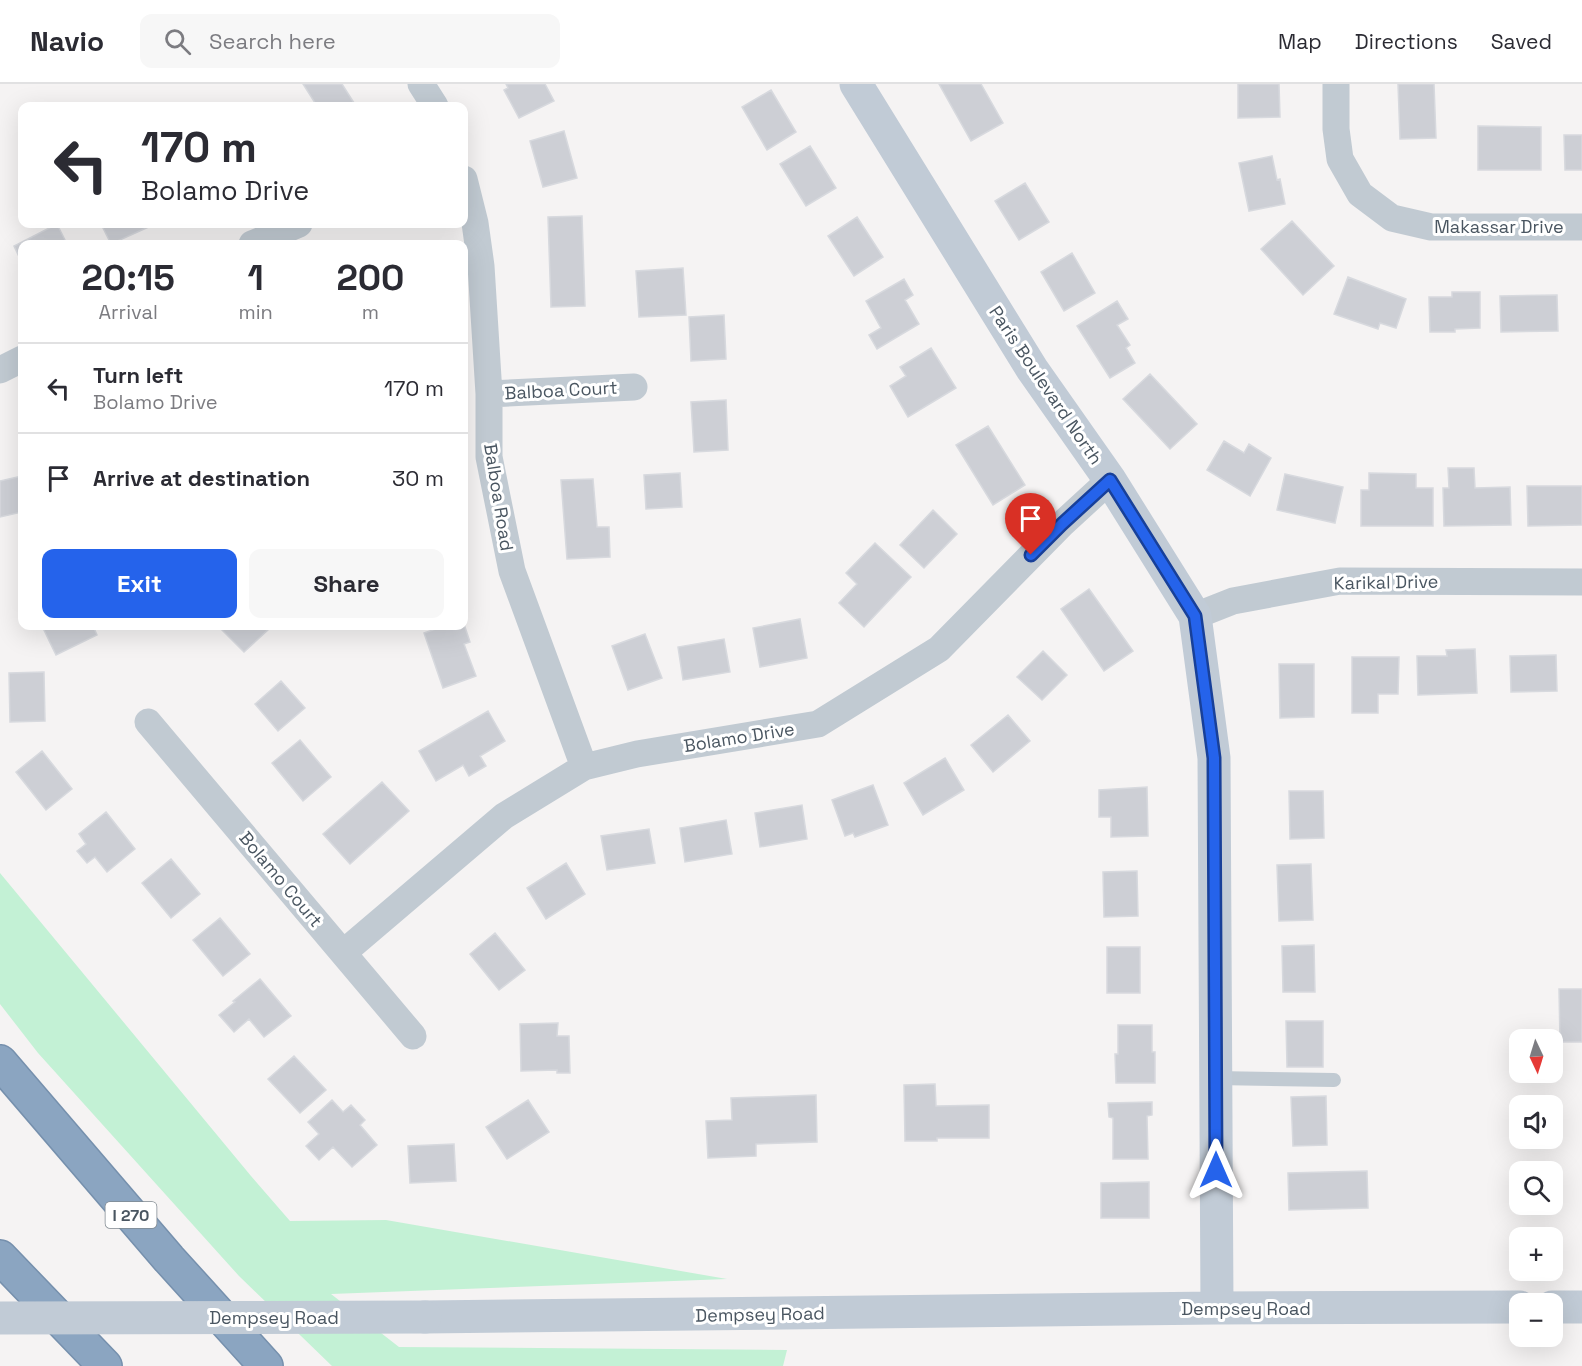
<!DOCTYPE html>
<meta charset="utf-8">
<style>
:root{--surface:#fff;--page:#f7f7f7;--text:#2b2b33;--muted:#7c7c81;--line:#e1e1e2;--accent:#2563eb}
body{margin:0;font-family:"Space Grotesk",sans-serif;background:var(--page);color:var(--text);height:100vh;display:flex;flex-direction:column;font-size:22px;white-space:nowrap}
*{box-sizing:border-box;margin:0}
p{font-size:20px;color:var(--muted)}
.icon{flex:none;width:33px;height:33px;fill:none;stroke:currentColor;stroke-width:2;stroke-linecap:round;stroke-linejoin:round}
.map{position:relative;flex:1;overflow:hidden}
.drawer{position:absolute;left:18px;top:156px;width:450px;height:390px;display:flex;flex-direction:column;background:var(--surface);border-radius:12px;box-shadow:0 6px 24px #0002}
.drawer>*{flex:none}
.hud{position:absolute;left:18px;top:18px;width:450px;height:126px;border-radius:12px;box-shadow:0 6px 24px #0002;background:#fff;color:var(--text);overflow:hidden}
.needle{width:39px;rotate:176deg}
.controls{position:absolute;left:1509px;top:945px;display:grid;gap:12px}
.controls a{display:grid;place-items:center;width:54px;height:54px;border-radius:12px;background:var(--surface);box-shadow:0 6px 24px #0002;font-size:30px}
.pin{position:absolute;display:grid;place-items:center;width:51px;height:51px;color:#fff;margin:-62px -26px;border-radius:50% 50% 50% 0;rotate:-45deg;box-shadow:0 0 6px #0007}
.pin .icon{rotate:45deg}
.me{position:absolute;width:66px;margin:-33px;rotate:0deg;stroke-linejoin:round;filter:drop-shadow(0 0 4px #0008)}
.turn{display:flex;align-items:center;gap:21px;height:126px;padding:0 24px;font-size:27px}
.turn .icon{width:78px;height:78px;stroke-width:2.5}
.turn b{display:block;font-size:42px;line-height:51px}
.eta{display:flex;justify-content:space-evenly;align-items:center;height:102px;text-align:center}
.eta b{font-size:36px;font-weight:700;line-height:42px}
.action{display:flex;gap:12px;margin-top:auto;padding:12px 24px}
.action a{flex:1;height:69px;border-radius:12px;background:var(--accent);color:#fff;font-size:24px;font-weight:700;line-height:69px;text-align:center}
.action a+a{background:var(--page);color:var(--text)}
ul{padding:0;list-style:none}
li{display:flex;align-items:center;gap:18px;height:90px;padding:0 24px;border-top:2px solid var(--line)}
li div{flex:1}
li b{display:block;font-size:22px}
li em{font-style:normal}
header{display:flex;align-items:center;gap:36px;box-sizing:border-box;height:84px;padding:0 30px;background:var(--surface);border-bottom:2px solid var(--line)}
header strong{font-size:28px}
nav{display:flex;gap:33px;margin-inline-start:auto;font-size:21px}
.search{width:420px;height:54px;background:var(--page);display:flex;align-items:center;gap:15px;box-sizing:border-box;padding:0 21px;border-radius:12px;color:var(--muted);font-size:22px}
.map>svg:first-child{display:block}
.green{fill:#c3f1d5}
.building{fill:#cdcfd5;stroke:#d7d9de;stroke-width:1.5}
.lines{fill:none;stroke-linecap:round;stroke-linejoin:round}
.highway-casing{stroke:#7690ad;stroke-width:36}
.lane{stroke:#c1cad2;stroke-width:14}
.street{stroke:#c1cad2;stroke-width:27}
.secondary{stroke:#c1cbd6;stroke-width:33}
.highway{stroke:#8ba5c1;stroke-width:33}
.secondary-bridge{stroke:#c1cbd6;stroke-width:33}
.route-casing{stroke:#184099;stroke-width:15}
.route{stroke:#2563eb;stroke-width:10}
.labels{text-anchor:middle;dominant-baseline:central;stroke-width:6;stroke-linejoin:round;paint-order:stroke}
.shield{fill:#fff;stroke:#808990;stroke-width:1.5}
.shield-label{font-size:16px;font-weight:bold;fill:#4a5661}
.street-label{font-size:18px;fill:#4a5661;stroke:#fff}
</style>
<header>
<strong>Navio</strong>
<div class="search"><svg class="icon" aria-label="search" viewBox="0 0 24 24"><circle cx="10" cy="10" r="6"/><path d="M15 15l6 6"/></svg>Search here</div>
<nav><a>Map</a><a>Directions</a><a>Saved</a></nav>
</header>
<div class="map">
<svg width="1582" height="1282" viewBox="0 0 1582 1282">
<rect width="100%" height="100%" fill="#f5f3f3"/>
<path class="green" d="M0 789 251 1092 290 1137 386 1136 727 1195 331 1210 399 1263 787 1266 783 1282H332L239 1192 38 969 0 920Z"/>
<path class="building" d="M303 0H342L356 22H317Z
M506 0H545L554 17 519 34 504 6 508 4Z
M939 0H981L1003 39 971 57Z
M1238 0H1279L1280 33 1238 34Z
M1398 0H1434L1436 54 1400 55Z
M771 6 796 48 767 66 742 23Z
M1478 42 1541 43V86H1478Z
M564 47 577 94 543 103 530 57Z
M1564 51H1582V86H1565Z
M810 62 836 104 806 122 780 80Z
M1272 72 1277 96 1280 95 1285 120 1249 127 1239 79Z
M1025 99 1049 138 1019 156 995 117Z
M582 132 585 222 551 223 548 133Z
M857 133 883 173 854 192 828 152Z
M1292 137 1334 182 1303 211 1261 165Z
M57 140 67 160H22V179L14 162Z
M101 140H153V141L111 160Z
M1072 169 1095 209 1064 227 1041 188Z
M683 184 686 231 639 233 636 187Z
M1348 193 1406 215 1396 244 1380 239 1378 245 1334 230Z
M904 195 913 211 905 216 919 240 877 265 869 251 881 244 866 217Z
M1452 208H1480V244L1455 245V248H1430L1429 213H1452Z
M1557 211 1558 247 1501 248 1500 212Z
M1117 217 1128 235 1117 241 1130 261 1126 264 1135 279 1110 294 1077 242Z
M724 231 726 275 691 277 689 233Z
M931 264 956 304 908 333 890 302 906 292 900 283Z
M1150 290 1197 340 1170 365 1123 315Z
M726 316 728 366 694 368 691 318Z
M988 342 1025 401 993 421 956 361Z
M1224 357 1244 369 1249 360 1271 374 1250 412 1207 386Z
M1448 384H1474L1475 404 1510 403 1511 441 1444 442 1443 404H1449Z
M680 389 682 423 646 425 644 391Z
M1369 389 1416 390V404H1433V442H1361V406H1369Z
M1285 390 1343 403 1335 439 1277 426Z
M22 392V428L0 433V397Z
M593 395 597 443H609L610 473 567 475 561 396Z
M1527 402H1582V441L1528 442Z
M933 426 957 450 924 484 900 461Z
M875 459 911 493 864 543 839 519 857 500 846 489Z
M1089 505 1133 567 1104 587 1061 525Z
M800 535 807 574 760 583 753 544Z
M464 540 470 558 464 560 476 592 443 604 424 549 444 542H464Z
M42 542H93L97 551 56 571Z
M218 542H267L270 544 244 568Z
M645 550 662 594 628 606 612 562Z
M724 555 730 588 683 596 678 563Z
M1475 565 1477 609 1418 611 1417 572H1447L1446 566Z
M1043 567 1067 591 1042 616 1017 593Z
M1556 571 1557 607 1511 608 1510 572Z
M1352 573H1399L1398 610H1378V629H1352Z
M1279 580H1314V633L1280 634Z
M44 588 45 637 10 638 9 589Z
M281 597 305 624 278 647 255 620Z
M488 627 505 657 480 672 486 682 469 692 463 681 436 697 419 667Z
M1008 631 1030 657 993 688 971 661Z
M300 656 331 693 303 717 272 679Z
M42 667 72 705 46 726 16 688Z
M945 674 964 706 923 731 904 699Z
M382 698 409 727 350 780 323 750Z
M873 701 888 741 855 753 853 749 845 752 832 716Z
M1147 703 1148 752 1111 753V733H1099V706Z
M1289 707H1323L1324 754 1290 755Z
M802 721 807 755 760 763 755 729Z
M106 728 135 765 107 788 95 773 87 779 77 767 86 760 79 750Z
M726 736 732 770 685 778 680 744Z
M649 745 655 779 607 786 601 752Z
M171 775 200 810 171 834 142 799Z
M566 779 585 810 546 835 527 804Z
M1311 780 1313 836 1279 837 1277 781Z
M1137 787 1138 832 1104 833 1103 788Z
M220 834 250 870 223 892 193 856Z
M495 849 525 886 499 906 470 870Z
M1314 861 1315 908H1283L1282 862Z
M1107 863H1140V909H1107Z
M260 895 291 932 264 953 249 935 234 948 219 931 235 918 233 917Z
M1559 905H1582V958H1560Z
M1286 937H1323V983H1287Z
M558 939 557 952H569L570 989H557V986L521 987 520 940Z
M1118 941H1152V968H1155V999H1116L1115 970H1118Z
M294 972 326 1006 300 1029 268 995Z
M935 1000 936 1022 989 1021V1054H937V1057H905L904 1001Z
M816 1011 817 1058 756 1060V1072L708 1074 706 1037 732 1036 731 1014Z
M1326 1012 1327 1061 1293 1062 1291 1013Z
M332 1016 343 1028 351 1021 365 1036 360 1041 377 1061 352 1083 333 1063 319 1076 306 1062 319 1050 308 1038Z
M528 1016 549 1048 507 1075 486 1043Z
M1152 1018V1031L1147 1032 1148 1075H1113V1034L1109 1033 1108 1019Z
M454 1060 456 1097 410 1099 408 1062Z
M1367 1087 1368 1124 1289 1126 1288 1089Z
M1149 1098V1134H1101V1099Z"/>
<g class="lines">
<defs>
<path id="highway" d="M0 978 169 1175 266 1282
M0 1173 105 1282"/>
</defs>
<use href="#highway" class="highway-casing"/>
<path class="lane" d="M1216 994 1334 996"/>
<path class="street" d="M421 0 435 22
M1336 0V45L1340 75 1360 110 1392 134 1431 143H1582
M464 95 475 139 481 182 489 310V373L512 487 584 683
M252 160 299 140
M0 286 22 275
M489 310 634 303
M1195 532 1233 517 1340 497 1582 498
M148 638 413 952
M343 869 504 732 584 683 637 670 818 640 939 565 1062 440 1110 396"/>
<path class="secondary" d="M856 0 1032 285 1110 396 1195 532 1214 674 1217 1224
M1552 1223H1582
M425 1233 1217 1224 1520 1223"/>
<use href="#highway" class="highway"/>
<path class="secondary-bridge" d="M0 1234 425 1233"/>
</g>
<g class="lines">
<defs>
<path id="route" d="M1031 471 1062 440 1110 396 1195 532 1214 674 1216 1086"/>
</defs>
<use href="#route" class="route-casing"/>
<use href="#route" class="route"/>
</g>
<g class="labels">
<rect class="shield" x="105.5" y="1118" width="51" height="26" rx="4.5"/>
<g class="shield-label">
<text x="131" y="1131">I 270</text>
</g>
<g class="street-label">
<text x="1499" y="142">Makassar Drive</text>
<text transform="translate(1046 301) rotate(56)">Paris Boulevard North</text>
<text transform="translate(561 306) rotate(-3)">Balboa Court</text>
<text transform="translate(499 413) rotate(81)">Balboa Road</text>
<text transform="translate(1386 498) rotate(-1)">Karikal Drive</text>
<text transform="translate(739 653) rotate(-9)">Bolamo Drive</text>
<text transform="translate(281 795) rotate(50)">Bolamo Court</text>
<text x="1246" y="1224">Dempsey Road</text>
<text transform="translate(760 1230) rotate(-1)">Dempsey Road</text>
<text x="274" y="1233">Dempsey Road</text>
</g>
</g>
</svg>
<div class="controls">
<a><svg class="needle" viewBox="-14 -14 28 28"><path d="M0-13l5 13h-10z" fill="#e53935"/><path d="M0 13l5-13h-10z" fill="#7c7c81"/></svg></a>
<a><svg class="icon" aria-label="sound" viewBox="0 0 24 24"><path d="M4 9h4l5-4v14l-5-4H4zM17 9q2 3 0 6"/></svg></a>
<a><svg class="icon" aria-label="search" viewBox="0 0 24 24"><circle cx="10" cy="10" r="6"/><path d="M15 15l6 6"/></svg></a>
<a>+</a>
<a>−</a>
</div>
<div class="pin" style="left:1031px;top:471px;background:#d93025"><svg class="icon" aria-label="arrive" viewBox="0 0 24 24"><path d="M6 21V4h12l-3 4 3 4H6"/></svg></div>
<svg class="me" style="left:1216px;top:1086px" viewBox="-20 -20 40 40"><path d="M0-17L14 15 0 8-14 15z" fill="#2563eb" stroke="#fff" stroke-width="4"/></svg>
<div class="hud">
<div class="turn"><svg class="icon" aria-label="left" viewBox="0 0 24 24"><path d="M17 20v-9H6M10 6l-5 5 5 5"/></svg><div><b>170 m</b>Bolamo Drive</div></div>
</div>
<section class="drawer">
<div class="eta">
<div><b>20:15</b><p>Arrival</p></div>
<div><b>1</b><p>min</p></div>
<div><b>200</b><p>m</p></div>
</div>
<ul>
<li><svg class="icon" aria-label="left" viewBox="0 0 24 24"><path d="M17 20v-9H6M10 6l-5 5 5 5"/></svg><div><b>Turn left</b><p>Bolamo Drive</p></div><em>170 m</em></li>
<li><svg class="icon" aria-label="arrive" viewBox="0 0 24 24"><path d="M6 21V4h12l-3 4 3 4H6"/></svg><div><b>Arrive at destination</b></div><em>30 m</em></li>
</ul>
<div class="action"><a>Exit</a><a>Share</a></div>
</section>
</div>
